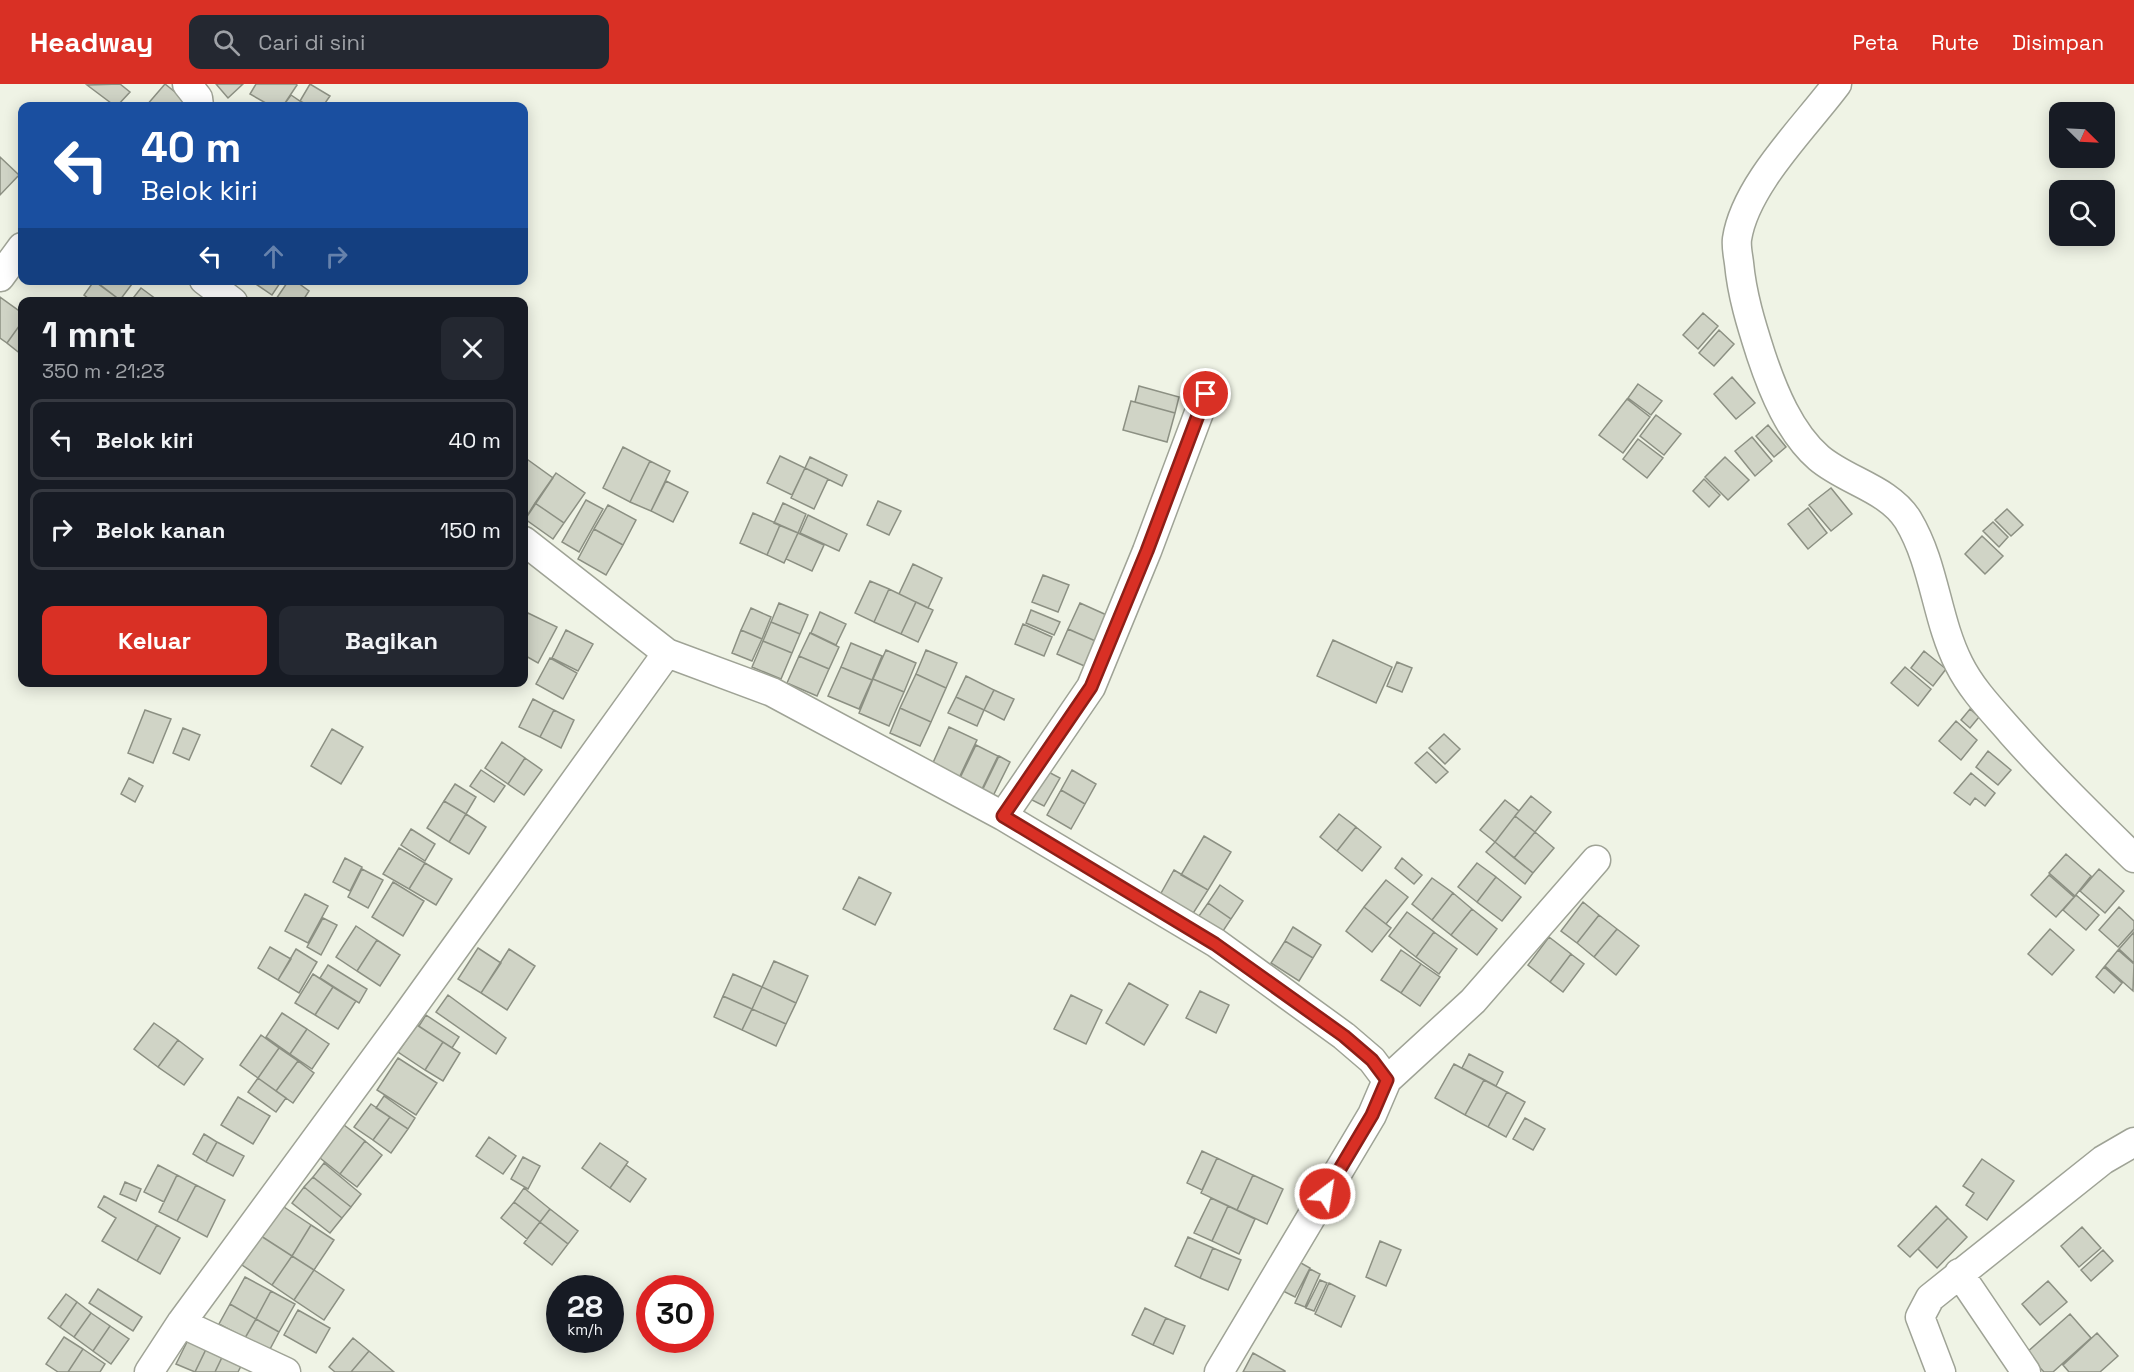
<!DOCTYPE html>
<html lang="id">
<meta charset="utf-8">
<style>
:root{--surface:#171b24;--page:#242831;--text:#f1f3f6;--muted:#9ea1a6;--line:#363941;--accent:#d93025}
body{margin:0;font-family:"Space Grotesk",sans-serif;background:var(--page);color:var(--text);height:100vh;display:flex;flex-direction:column;font-size:22px;white-space:nowrap}
*{box-sizing:border-box;margin:0}
p{font-size:20px;color:var(--muted)}
.icon{flex:none;width:33px;height:33px;fill:none;stroke:currentColor;stroke-width:2;stroke-linecap:round;stroke-linejoin:round}
.map{position:relative;flex:1;overflow:hidden}
.panel{position:absolute;left:18px;top:213px;width:510px;height:390px;display:flex;flex-direction:column;background:var(--surface);border-radius:12px;box-shadow:0 3px 15px #0003}
.panel>*{flex:none}
.hud{position:absolute;left:18px;top:18px;width:510px;height:183px;border-radius:12px;box-shadow:0 3px 15px #0003;background:#1a4fa0;color:#fff;overflow:hidden}
.needle{width:39px;rotate:114deg}
.controls{position:absolute;left:2049px;top:18px;display:grid;gap:12px}
.controls a{display:grid;place-items:center;width:66px;height:66px;border-radius:12px;background:var(--surface);box-shadow:0 3px 15px #0003;font-size:30px}
.speed{position:absolute;left:546px;top:1191px;display:flex;gap:12px;font-size:30px;font-weight:700;text-align:center}
.speed>*{display:grid;place-content:center;width:78px;height:78px;border-radius:50%;background:var(--surface);box-shadow:0 3px 15px #0003;line-height:1}
.speed small{font-size:15px;font-weight:400}
.speed .limit{border:9px solid #d22;background:#fff;color:#111}
.pin{position:absolute;display:grid;place-items:center;width:51px;height:51px;color:#fff;margin:-26px;border:3px solid #fff;border-radius:50%;box-shadow:0 2px 6px #0007}
.me{position:absolute;width:66px;margin:-33px;rotate:31deg;stroke-linejoin:round;filter:drop-shadow(0 0 4px #0008)}
.turn{display:flex;align-items:center;gap:21px;height:126px;padding:0 24px;font-size:27px}
.turn .icon{width:78px;height:78px;stroke-width:2.5}
.turn b{display:block;font-size:42px;line-height:51px}
.lanes{display:flex;align-items:center;height:57px;padding:0 24px;background:#0003;justify-content:center;gap:30px;direction:ltr}
.lanes .off{opacity:.35}
.round{display:grid;place-items:center;flex:none;width:63px;height:63px;border-radius:12px;background:var(--page)}
.head{display:flex;align-items:center;justify-content:space-between;height:102px;padding:0 24px}
h1{font-size:36px;font-weight:700;line-height:45px}
.button{display:flex;gap:12px;margin-top:auto;padding:12px 24px}
.button a{flex:1;height:69px;border-radius:12px;background:var(--accent);color:#fff;font-size:24px;font-weight:700;line-height:69px;text-align:center}
.button a+a{background:var(--page);color:var(--text)}
ul{padding:0;list-style:none}
li{display:flex;align-items:center;gap:18px;height:81px;margin:0 12px 9px;padding:0 12px;border:3px solid var(--line);border-radius:12px}
li div{flex:1}
li b{display:block;font-size:22px}
li em{font-style:normal}
header{display:flex;align-items:center;gap:36px;box-sizing:border-box;height:84px;padding:0 30px;background:var(--accent);color:#fff}
header strong{font-size:28px}
nav{display:flex;gap:33px;margin-inline-start:auto;font-size:21px}
.search{width:420px;height:54px;background:var(--page);display:flex;align-items:center;gap:15px;box-sizing:border-box;padding:0 21px;border-radius:12px;color:var(--muted);font-size:22px}
.map>svg:first-child{display:block}
.building{fill:#d0d4c6;stroke:#8c9083;stroke-width:1.5}
.lines{fill:none;stroke-linecap:round;stroke-linejoin:round}
.minor-casing{stroke:#9fa396;stroke-width:31}
.minor{stroke:#fff;stroke-width:28}
.route-casing{stroke:#8d1f18;stroke-width:15}
.route{stroke:#d93025;stroke-width:10}
</style>
<header>
<strong>Headway</strong>
<div class="search"><svg class="icon" aria-label="search" viewBox="0 0 24 24"><circle cx="10" cy="10" r="6"/><path d="M15 15l6 6"/></svg>Cari di sini</div>
<nav><a>Peta</a><a>Rute</a><a>Disimpan</a></nav>
</header>
<div class="map">
<svg width="2134" height="1288" viewBox="0 0 2134 1288">
<rect width="100%" height="100%" fill="#eff3e5"/>
<path class="building" d="M120 0 130 8 117 22H115L87 1Z
M165 0 190 20 187 22H146Z
M216 0H243L228 14Z
M256 0H296L297 1 283 22H271L250 10Z
M310 0 330 12 323 22H309L300 17Z
M291 11 300 17 309 22H283Z
M0 73 19 91 0 111Z
M94 196H135L120 216Z
M250 196H282L272 211Z
M289 196H294L309 207 302 218H274Z
M94 197 120 216 119 218H93L84 211Z
M141 204 160 218H130Z
M0 213 22 229V238L7 259 0 254Z
M1703 229 1718 242 1698 265 1683 251Z
M22 238V271L7 259Z
M1719 246 1734 260 1714 282 1699 269Z
M1732 293 1755 319 1736 335 1714 310Z
M1638 300 1662 317 1651 331 1628 314Z
M1139 302 1179 313 1175 329 1135 318Z
M1627 315 1650 333 1623 369 1599 351Z
M1131 317 1175 329 1167 358 1123 346Z
M1656 331 1681 350 1664 371 1640 352Z
M1768 341 1786 363 1774 373 1756 352Z
M1752 353 1772 377 1755 392 1735 367Z
M1638 355 1663 374 1647 394 1623 375Z
M623 363 650 377 630 418 603 404Z
M780 372 805 384 792 411 767 399Z
M524 373 553 394 524 437Z
M810 373 847 391 842 402 805 384Z
M1725 373 1749 396 1728 416 1705 393Z
M650 377 670 387 651 427 630 418Z
M805 384 828 395 814 425 791 414Z
M556 389 585 409 564 439 535 419Z
M1704 395 1720 411 1709 423 1693 407Z
M666 397 688 408 673 438 651 427Z
M1831 404 1852 430 1831 447 1809 421Z
M586 416 603 425 579 468 562 458Z
M878 417 901 427 889 451 867 441Z
M535 419 564 439 553 455 525 435Z
M783 419 806 430 798 449 774 439Z
M608 421 636 436 623 461 594 445Z
M1808 424 1827 449 1808 465 1788 440Z
M2007 425 2023 441 2011 452 1995 436Z
M753 429 780 441 767 471 740 459Z
M808 431 847 450 839 467 800 449Z
M1993 438 2008 453 1999 463 1983 447Z
M780 441 798 449 784 479 767 471Z
M594 445 623 461 606 491 578 475Z
M798 449 824 461 812 487 786 475Z
M1982 452 2003 472 1985 490 1965 470Z
M913 480 942 494 928 524 899 510Z
M1043 491 1069 501 1058 528 1032 518Z
M870 497 889 505 874 538 855 529Z
M889 505 916 518 901 550 874 538Z
M916 518 933 526 918 558 901 550Z
M779 519 808 531 800 550 771 538Z
M1080 519 1111 533 1100 559 1068 545Z
M751 524 771 533 762 555 741 546Z
M1031 526 1060 538 1054 551 1026 539Z
M820 528 846 540 836 561 811 549Z
M528 529 557 543 538 579 524 571V538Z
M771 538 800 550 792 569 763 557Z
M1023 540 1052 553 1044 572 1015 560Z
M1068 545 1100 559 1089 584 1057 570Z
M566 546 593 560 578 587 552 574Z
M741 546 762 555 752 577 732 569Z
M810 549 839 563 829 585 799 572Z
M1333 556 1392 583 1376 619 1317 592Z
M763 557 792 569 781 595 752 583Z
M851 559 882 572 872 596 841 583Z
M886 566 916 579 904 608 873 595Z
M926 566 957 579 946 604 916 590Z
M1924 567 1946 585 1933 602 1911 584Z
M799 572 829 585 817 612 787 599Z
M550 574 577 589 563 615 536 600Z
M1397 578 1412 584 1402 608 1387 602Z
M841 583 872 596 859 625 828 612Z
M1905 583 1931 605 1918 622 1891 599Z
M916 590 946 604 931 638 900 624Z
M966 592 994 606 984 626 956 613Z
M873 595 904 608 889 642 859 629Z
M994 606 1014 615 1004 636 984 626Z
M956 613 984 626 977 642 948 629Z
M533 615 554 626 540 653 519 643Z
M900 624 931 638 920 662 890 649Z
M1970 625 1979 633 1970 644 1961 636Z
M145 626 171 635 153 679 128 669Z
M554 626 574 636 561 664 540 653Z
M1956 637 1977 656 1961 676 1939 657Z
M949 643 977 656 959 694 932 681Z
M183 644 200 651 189 676 173 669Z
M332 645 363 663 341 700 311 682Z
M1444 650 1460 665 1445 680 1429 664Z
M502 658 525 674 508 700 485 684Z
M976 661 998 672 982 705 960 694Z
M1988 667 2011 686 1998 701 1976 683Z
M1427 668 1448 688 1436 699 1415 679Z
M999 672 1010 678 989 720 978 715Z
M525 674 542 686 524 711 508 700Z
M1039 683 1060 694 1044 722 1024 712Z
M481 686 505 702 494 718 470 702Z
M1072 686 1096 700 1085 720 1061 706Z
M1971 689 1995 709 1985 722 1975 714 1970 721 1954 709Z
M129 694 143 702 135 718 121 710Z
M455 700 476 713 466 730 444 717Z
M1061 706 1085 720 1071 745 1047 731Z
M1531 712 1551 728 1535 748 1515 732Z
M1505 716 1519 727 1495 758 1480 746Z
M444 717 466 730 449 758 427 744Z
M466 730 486 743 469 770 449 758Z
M1339 730 1356 743 1337 767 1320 753Z
M1515 732 1535 748 1514 774 1495 758Z
M1356 743 1381 763 1362 787 1337 767Z
M411 745 435 760 425 777 401 761Z
M1535 748 1554 764 1533 789 1514 774Z
M1204 752 1231 768 1208 806 1181 791Z
M1495 758 1533 789 1525 800 1486 768Z
M399 764 425 779 409 805 383 790Z
M2066 770 2091 792 2075 812 2049 789Z
M345 774 362 783 350 807 333 798Z
M1402 774 1422 791 1414 800 1395 784Z
M425 779 452 795 436 821 409 805Z
M1477 779 1496 793 1477 818 1458 803Z
M362 785 383 796 368 824 348 813Z
M2099 785 2124 807 2105 829 2080 807Z
M1174 786 1208 806 1192 831 1160 811Z
M2049 791 2074 813 2056 833 2031 811Z
M859 793 891 809 875 841 843 825Z
M1496 793 1521 813 1502 837 1477 818Z
M1432 794 1453 809 1432 836 1412 820Z
M1386 796 1408 813 1386 840 1364 823Z
M393 798 424 817 403 852 372 833Z
M1220 801 1243 817 1231 835 1208 819Z
M1453 809 1472 825 1451 851 1432 836Z
M305 810 328 822 308 859 285 847Z
M2076 811 2099 831 2086 846 2063 826Z
M1583 818 1599 831 1577 859 1561 847Z
M1208 819 1231 835 1217 856 1194 839Z
M1364 823 1391 844 1372 868 1346 847Z
M2119 823 2134 837V845L2118 863 2099 846Z
M1472 825 1497 845 1477 871 1451 851Z
M1407 828 1434 848 1416 873 1389 852Z
M1599 831 1617 845 1594 873 1577 859Z
M323 834 337 841 321 871 307 863Z
M356 842 377 856 357 887 336 873Z
M1293 843 1321 861 1313 874 1285 857Z
M1617 845 1639 862 1616 891 1594 873Z
M2050 845 2074 866 2052 891 2028 870Z
M1434 848 1457 865 1439 890 1416 873Z
M2134 848V879L2119 865Z
M1549 853 1571 870 1550 898 1528 881Z
M377 856 400 871 380 902 357 887Z
M1285 857 1313 874 1299 897 1271 879Z
M270 863 291 875 278 896 258 884Z
M478 864 501 879 481 909 458 895Z
M296 865 317 878 299 909 278 896Z
M509 865 535 882 507 926 481 909Z
M1401 866 1421 880 1401 909 1381 896Z
M2118 866 2134 880 2133 907 2105 882Z
M1571 870 1584 880 1563 908 1550 898Z
M774 877 808 892 796 919 762 903Z
M1421 880 1440 893 1420 922 1401 909Z
M328 881 367 905 359 919 320 894Z
M2104 883 2122 899 2114 909 2096 893Z
M313 890 333 903 315 931 295 919Z
M733 890 762 903 752 925 723 912Z
M1129 899 1168 921 1144 961 1106 939Z
M333 903 356 917 338 945 315 931Z
M762 903 796 919 786 940 752 925Z
M1200 907 1229 921 1216 949 1186 934Z
M448 911 506 954 496 970 436 928Z
M1071 911 1102 926 1086 960 1054 945Z
M723 912 752 925 742 946 714 933Z
M752 925 786 940 776 962 742 946Z
M282 929 307 945 290 970 266 953Z
M426 931 459 953 452 964 419 942Z
M154 939 178 956 158 983 134 965Z
M417 941 443 958 425 986 398 968Z
M307 945 329 960 312 985 290 970Z
M261 951 279 964 258 994 240 981Z
M178 956 203 975 184 1001 158 983Z
M443 958 460 969 443 997 425 986Z
M279 964 298 977 276 1007 258 994Z
M1469 970 1503 988 1496 1002 1462 984Z
M398 974 437 999 416 1031 377 1006Z
M298 977 314 989 293 1019 276 1007Z
M1454 980 1484 996 1465 1031 1435 1014Z
M258 994 286 1014 276 1028 248 1008Z
M1484 996 1507 1008 1488 1043 1465 1031Z
M1507 1008 1525 1018 1506 1053 1488 1043Z
M384 1012 415 1034 408 1045 376 1024Z
M238 1013 270 1032 253 1060 221 1041Z
M371 1020 390 1033 373 1056 354 1043Z
M390 1033 408 1045 391 1069 373 1056Z
M1525 1034 1545 1045 1533 1066 1513 1055Z
M340 1038 365 1057 340 1090 315 1070Z
M204 1050 217 1058 206 1078 193 1070Z
M489 1053 516 1072 503 1090 476 1072Z
M365 1057 382 1071 357 1103 340 1090Z
M217 1058 244 1072 233 1092 206 1078Z
M600 1059 628 1078 610 1104 582 1084Z
M1202 1067 1217 1074 1202 1106 1187 1099Z
M523 1073 540 1082 528 1105 511 1095Z
M1217 1074 1253 1091 1237 1126 1201 1109Z
M1982 1075 2014 1097 1987 1136 1966 1121 1974 1109 1963 1102Z
M324 1079 361 1110 351 1123 313 1093Z
M158 1081 177 1091 164 1118 144 1108Z
M626 1081 646 1095 630 1118 610 1104Z
M177 1091 196 1101 177 1137 159 1128Z
M1253 1091 1283 1105 1267 1140 1237 1126Z
M313 1093 351 1123 342 1134 304 1103Z
M125 1098 141 1105 136 1117 120 1110Z
M196 1101 225 1116 207 1153 177 1137Z
M304 1103 342 1134 330 1149 292 1119Z
M524 1104 550 1125 540 1138 514 1118Z
M104 1112 157 1141 137 1177 102 1157 116 1134 98 1123Z
M1211 1114 1228 1122 1212 1157 1194 1149Z
M514 1118 540 1138 527 1155 501 1134Z
M281 1121 311 1141 292 1172 261 1152Z
M1228 1122 1255 1135 1239 1170 1212 1157Z
M1936 1122 1948 1134 1910 1173 1898 1162Z
M550 1125 578 1147 568 1160 540 1138Z
M1948 1134 1967 1153 1937 1184 1918 1165Z
M540 1138 568 1160 552 1181 524 1159Z
M157 1141 180 1154 160 1190 137 1177Z
M311 1141 334 1156 314 1186 292 1172Z
M2082 1143 2101 1164 2079 1183 2061 1162Z
M261 1152 292 1172 272 1201 242 1181Z
M1188 1153 1213 1164 1200 1194 1175 1182Z
M1380 1157 1401 1166 1386 1202 1366 1193Z
M1213 1164 1241 1176 1228 1206 1200 1194Z
M2103 1166 2113 1177 2091 1197 2081 1186Z
M292 1172 314 1186 294 1216 272 1201Z
M1292 1174 1310 1184 1295 1213 1277 1204Z
M1310 1185 1320 1190 1305 1223 1295 1219Z
M314 1186 344 1206 324 1236 294 1216Z
M245 1193 271 1207 256 1235 230 1220Z
M1320 1196 1327 1199 1314 1227 1306 1224Z
M2048 1197 2067 1218 2040 1241 2022 1220Z
M1329 1199 1355 1212 1341 1243 1315 1230Z
M98 1205 142 1233 133 1247 89 1219Z
M271 1207 295 1220 279 1248 256 1235Z
M66 1210 77 1218 60 1243 48 1234Z
M77 1218 91 1229 74 1253 60 1243Z
M230 1220 256 1235 245 1254 219 1240Z
M1145 1224 1166 1234 1153 1261 1132 1251Z
M298 1226 330 1244 316 1269 284 1251Z
M91 1229 110 1242 93 1267 74 1253Z
M2070 1230 2091 1254 2053 1288H2044L2026 1269Z
M1166 1234 1185 1242 1173 1270 1153 1261Z
M256 1235 279 1248 269 1267 245 1254Z
M110 1242 129 1255 111 1280 93 1267Z
M2097 1249 2118 1272 2100 1288H2069L2063 1281Z
M191 1250 209 1259 195 1288 176 1280Z
M64 1253 83 1265 68 1288H58L46 1280Z
M353 1254 369 1267 351 1288H335L329 1283Z
M209 1259 225 1267 215 1288H195Z
M83 1265 105 1280 100 1288H68Z
M225 1267 244 1276 238 1288H215Z
M369 1267 394 1288H351Z
M1253 1269 1285 1287V1288H1243Z"/>
<g class="lines">
<defs>
<path id="minor" d="M187 0 198 14 199 22
M1837 0C1805 43 1745 101 1737 155 1736 163 1738 171 1739 179 1742 211 1751 240 1761 271 1773 307 1790 349 1819 374 1846 397 1889 405 1908 436 1935 481 1936 535 1959 580 1972 606 1992 626 2011 648 2050 692 2092 733 2134 774
M0 193 22 163
M204 196 233 218
M524 457 667 569 772 608 1003 732 1216 859 1344 952 1372 976 1387 996 1372 1031 1219 1288
M1003 732 1091 603 1147 467 1206 310
M1387 996 1473 917 1596 776
M1959 1189 2026 1288
M181 1239 286 1288
M149 1288 181 1239 401 939 667 569
M1941 1288 1920 1233 1930 1214 2103 1076 2134 1058"/>
</defs>
<use href="#minor" class="minor-casing"/>
<use href="#minor" class="minor"/>
</g>
<g class="lines">
<defs>
<path id="route" d="M1206 310 1147 467 1091 603 1003 732 1215 860 1344 952 1372 976 1387 996 1372 1031 1325 1110"/>
</defs>
<use href="#route" class="route-casing"/>
<use href="#route" class="route"/>
</g>
</svg>
<div class="controls">
<a><svg class="needle" viewBox="-14 -14 28 28"><path d="M0-13l5 13h-10z" fill="#e53935"/><path d="M0 13l5-13h-10z" fill="#9ea1a6"/></svg></a>
<a><svg class="icon" aria-label="search" viewBox="0 0 24 24"><circle cx="10" cy="10" r="6"/><path d="M15 15l6 6"/></svg></a>
</div>
<div class="speed"><div>28<small>km/h</small></div><div class="limit">30</div></div>
<div class="pin" style="left:1206px;top:310px;background:#d93025"><svg class="icon" aria-label="arrive" viewBox="0 0 24 24"><path d="M6 21V4h12l-3 4 3 4H6"/></svg></div>
<svg class="me" style="left:1325px;top:1110px" viewBox="-20 -20 40 40"><circle r="17" fill="#d93025" stroke="#fff" stroke-width="3"/><path d="M0-11L8 9 0 5-8 9z" fill="#fff"/></svg>
<div class="hud">
<div class="turn"><svg class="icon" aria-label="left" viewBox="0 0 24 24"><path d="M17 20v-9H6M10 6l-5 5 5 5"/></svg><div><b>40 m</b>Belok kiri</div></div>
<div class="lanes"><svg class="icon" aria-label="left" viewBox="0 0 24 24"><path d="M17 20v-9H6M10 6l-5 5 5 5"/></svg><svg class="icon off" aria-label="ahead" viewBox="0 0 24 24"><path d="M12 20V5M6 11l6-6 6 6"/></svg><svg class="icon off" aria-label="right" viewBox="0 0 24 24"><path d="M7 20v-9h11M14 6l5 5-5 5"/></svg></div>
</div>
<section class="panel">
<div class="head"><div><h1>1 mnt</h1><p>350 m · 21:23</p></div><a class="round"><svg class="icon" aria-label="close" viewBox="0 0 24 24"><path d="M6 6l12 12M18 6L6 18"/></svg></a></div>
<ul>
<li><svg class="icon" aria-label="left" viewBox="0 0 24 24"><path d="M17 20v-9H6M10 6l-5 5 5 5"/></svg><div><b>Belok kiri</b></div><em>40 m</em></li>
<li><svg class="icon" aria-label="right" viewBox="0 0 24 24"><path d="M7 20v-9h11M14 6l5 5-5 5"/></svg><div><b>Belok kanan</b></div><em>150 m</em></li>
</ul>
<div class="button"><a>Keluar</a><a>Bagikan</a></div>
</section>
</div>
